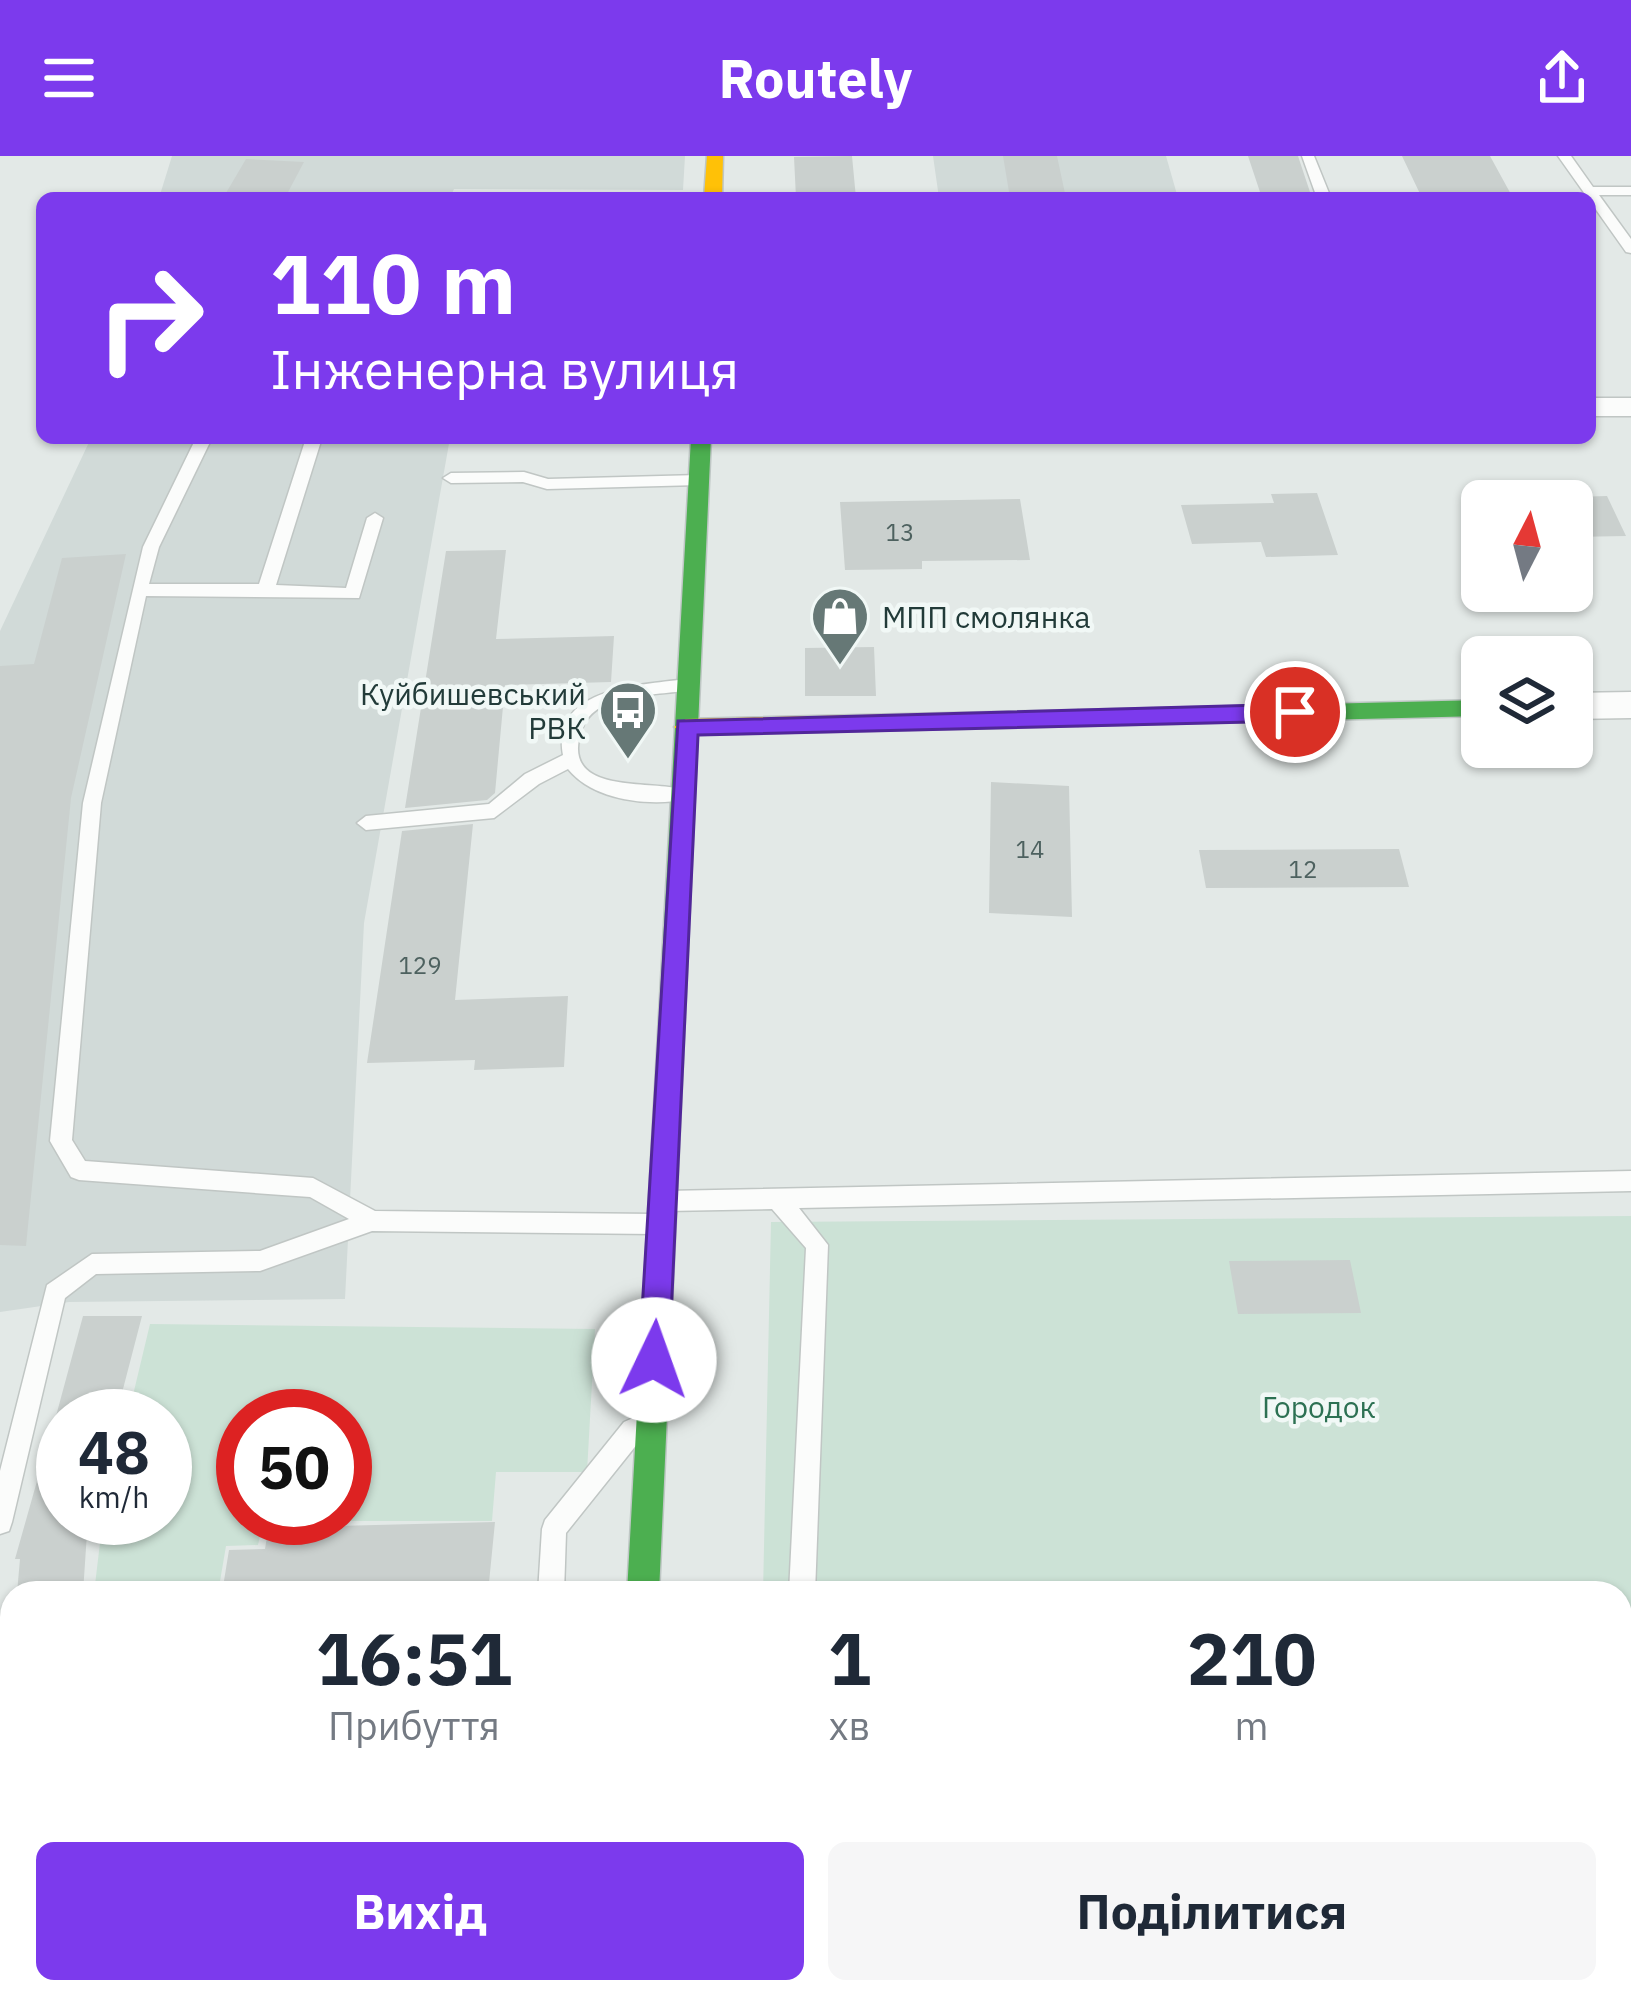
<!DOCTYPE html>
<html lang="uk">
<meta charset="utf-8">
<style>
:root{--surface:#fff;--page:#f6f6f7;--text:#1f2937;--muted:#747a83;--accent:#7c3aed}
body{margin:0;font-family:"IBM Plex Sans",sans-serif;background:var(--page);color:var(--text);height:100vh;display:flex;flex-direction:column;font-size:45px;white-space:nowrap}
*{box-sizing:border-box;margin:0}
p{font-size:39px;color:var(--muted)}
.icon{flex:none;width:66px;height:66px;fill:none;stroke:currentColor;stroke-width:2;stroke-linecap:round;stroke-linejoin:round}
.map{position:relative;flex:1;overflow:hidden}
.details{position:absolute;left:0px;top:1425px;width:1632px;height:423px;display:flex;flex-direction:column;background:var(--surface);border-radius:36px 36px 0 0;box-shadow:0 3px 9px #0004}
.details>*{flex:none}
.hud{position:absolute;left:36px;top:36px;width:1560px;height:252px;border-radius:18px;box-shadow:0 3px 9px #0004;background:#7c3aed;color:#fff;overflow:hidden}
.needle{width:78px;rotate:6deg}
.buttons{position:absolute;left:1461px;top:324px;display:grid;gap:24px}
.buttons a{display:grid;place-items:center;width:132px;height:132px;border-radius:18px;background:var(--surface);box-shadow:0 3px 9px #0004;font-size:60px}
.speed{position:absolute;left:36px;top:1233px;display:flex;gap:24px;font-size:60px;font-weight:700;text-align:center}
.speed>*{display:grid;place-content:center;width:156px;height:156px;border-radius:50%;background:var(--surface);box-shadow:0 3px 9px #0004;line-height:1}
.speed small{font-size:30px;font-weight:400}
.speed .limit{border:18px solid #d22;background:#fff;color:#111}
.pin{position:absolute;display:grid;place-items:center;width:102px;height:102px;color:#fff;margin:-51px;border:6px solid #fff;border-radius:50%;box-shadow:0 3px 12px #0007}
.me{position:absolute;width:132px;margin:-66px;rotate:3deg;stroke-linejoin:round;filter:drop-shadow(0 0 9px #0008)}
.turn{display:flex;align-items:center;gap:42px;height:252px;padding:0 36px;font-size:54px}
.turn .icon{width:156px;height:156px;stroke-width:2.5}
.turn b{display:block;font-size:84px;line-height:102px}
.eta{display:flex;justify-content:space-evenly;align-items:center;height:204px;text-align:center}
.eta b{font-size:72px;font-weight:800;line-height:84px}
.action{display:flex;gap:24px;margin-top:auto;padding:24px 36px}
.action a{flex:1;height:138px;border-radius:18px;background:var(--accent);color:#fff;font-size:48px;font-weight:800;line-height:138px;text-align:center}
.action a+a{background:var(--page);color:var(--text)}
header{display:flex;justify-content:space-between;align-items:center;height:156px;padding:0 36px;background:var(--accent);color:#fff;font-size:54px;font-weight:800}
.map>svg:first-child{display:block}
.built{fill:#d1dad8}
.green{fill:#cce2d6}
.building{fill:#cad0ce}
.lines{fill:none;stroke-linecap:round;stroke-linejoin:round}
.lane-casing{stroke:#c0c6c4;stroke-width:3}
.street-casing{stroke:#c0c6c4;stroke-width:3}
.fast-casing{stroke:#bfc7c5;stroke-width:3}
.slow-casing{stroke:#bfc7c5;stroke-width:3}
.path{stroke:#c0c9c8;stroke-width:9;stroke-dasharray:8 10;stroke-linecap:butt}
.lane{fill:#fbfcfb;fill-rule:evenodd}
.street{fill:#fbfcfb;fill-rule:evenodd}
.fast{fill:#4caf50;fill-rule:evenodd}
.slow{fill:#ffc107;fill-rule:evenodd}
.route{fill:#7c3aed;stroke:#51269a;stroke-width:3}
.labels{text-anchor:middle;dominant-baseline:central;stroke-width:9;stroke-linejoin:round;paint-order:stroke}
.number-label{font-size:24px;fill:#4d615f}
.poi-label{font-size:30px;fill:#223b39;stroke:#f1f8f6;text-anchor:start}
.park-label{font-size:30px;fill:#2d7153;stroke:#f1f8f6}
</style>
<header><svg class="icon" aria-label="menu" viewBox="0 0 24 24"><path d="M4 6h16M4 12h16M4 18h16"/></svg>Routely<svg class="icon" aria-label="share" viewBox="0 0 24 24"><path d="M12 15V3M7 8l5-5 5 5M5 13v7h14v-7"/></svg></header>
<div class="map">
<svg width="1631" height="1846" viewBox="0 0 1631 1846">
<rect width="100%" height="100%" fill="#e3e9e7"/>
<path class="built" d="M172 0H685L683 34 454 33 450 42H159Z
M933 0H1166L1178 42H939Z
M91 282H450L364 767 345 1143 69 1146 0 1156V475Z"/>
<path class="green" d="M1631 1060V1846H1335L1333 1836H1620V1437H763L771 1066Z
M150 1168 595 1173 587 1316H496L492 1365H343L345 1260H243V1362H264L258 1389 226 1390 218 1437H94L103 1362H165V1260H128Z"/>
<path class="building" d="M852 0 856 42H796L794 1Z
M1003 0H1057L1066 42H1010Z
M1248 0H1298L1312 42H1262Z
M1402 0H1490L1513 42H1422Z
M246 3 304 6 286 40 226 37Z
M1317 337 1338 399 1266 401 1261 386 1192 388 1181 349 1274 347 1271 338Z
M1607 340 1626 380 1572 381V341Z
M1020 343 1030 404 922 405V413L845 414 840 346Z
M506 394 496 483 614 480 611 526 505 529 495 637 487 644 405 652 446 395Z
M126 398 71 642 26 1090 0 1089V510L34 508 62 402Z
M874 491 876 540H805V492Z
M991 626 1069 630 1072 761 989 757Z
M473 668 455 844 568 840 564 911 474 914 475 904 367 907 402 675Z
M1399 693 1409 731 1206 732 1199 694Z
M1350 1104 1361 1157 1238 1158 1229 1105Z
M83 1160H142L116 1260H56Z
M52 1272 63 1273V1362H88L83 1437H17L20 1403H15Z
M270 1362H337L336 1370 495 1366 488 1437H222L229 1394 265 1393Z"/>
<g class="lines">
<defs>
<path id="lane" d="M1302 0H1314L1331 42H1317Z
M1558 0H1571L1593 31H1631V39H1599L1631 83V97L1626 96Z
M196 282H212L159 391 149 428H259L306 282H322L276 429 346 432 367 362 375 357 383 362 359 442 146 440 101 647 72 984 85 1005 313 1022 375 1055 655 1058 663 1061 666 1068 663 1075 655 1078 372 1075 260 1115 96 1118 65 1142 12 1366 9 1375 0 1378V1315L47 1129 92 1098 260 1095 349 1063 310 1041 79 1024 71 1021 50 985 83 647 143 391Z
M524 316 548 323 699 319 707 324 699 329 547 333 523 326 451 327 443 322 451 317Z
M687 523 693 525V533C661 541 596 534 582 573 555 647 671 619 691 638L689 643C650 651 594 645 568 613L539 628 494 662 366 674 357 667 366 660 489 648 525 618 563 599C550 531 642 529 687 523Z
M1631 1015V1035L799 1052 828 1089 815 1437H789L806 1092 772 1053 666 1055 658 1052 655 1045 658 1038 666 1035Z
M633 1262 642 1266 645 1274 642 1282 566 1377 564 1437H538L542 1373 545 1364 624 1266Z"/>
<path id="street" d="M1590 242H1631V260H1590Z
M1631 536V562L1572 563V537Z"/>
<path id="fast" d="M691 282H711L659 1437H627Z
M1482 544V560L1078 570 1067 562 1078 554Z
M600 1836H638L637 1846H599Z"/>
<path id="slow" d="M707 0H723L722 42H704Z
M1078 554 1089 562 1078 570 686 579 674 571 686 563Z"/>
</defs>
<use href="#lane" class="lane-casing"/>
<use href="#street" class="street-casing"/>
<use href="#fast" class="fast-casing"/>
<use href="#slow" class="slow-casing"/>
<path class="path" d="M1620 1576 1631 1575
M1620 1648H1631"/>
<use href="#lane" class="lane"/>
<use href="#street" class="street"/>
<use href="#fast" class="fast"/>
<use href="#slow" class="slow"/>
</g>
<path class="route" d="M1295 548 1306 556 1295 565 698 579 669 1204 665 1215 654 1219 643 1215 639 1204 678 565Z"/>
<defs>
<symbol id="shop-pin" viewBox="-11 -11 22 30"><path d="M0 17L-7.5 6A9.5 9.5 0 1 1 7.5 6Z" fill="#667876" stroke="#f1f8f6"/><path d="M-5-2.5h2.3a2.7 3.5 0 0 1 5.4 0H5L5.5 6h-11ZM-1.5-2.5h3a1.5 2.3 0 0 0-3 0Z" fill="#fff"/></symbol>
<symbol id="bus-pin" viewBox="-11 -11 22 30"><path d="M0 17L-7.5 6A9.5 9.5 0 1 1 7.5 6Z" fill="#667876" stroke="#f1f8f6"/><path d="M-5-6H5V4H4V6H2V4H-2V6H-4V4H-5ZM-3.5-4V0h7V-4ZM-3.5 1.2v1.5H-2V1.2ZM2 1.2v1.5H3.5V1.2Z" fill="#fff"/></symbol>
</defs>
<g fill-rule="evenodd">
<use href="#shop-pin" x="807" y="427" width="66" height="90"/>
<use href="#bus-pin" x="595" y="521" width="66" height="90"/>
</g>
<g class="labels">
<g class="number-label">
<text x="900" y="376">13</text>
<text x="1030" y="693">14</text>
<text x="1303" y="713">12</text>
<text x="420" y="809">129</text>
</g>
<g class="poi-label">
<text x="882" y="460">МПП смолянка</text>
<text x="586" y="537" text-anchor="end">Куйбишевський<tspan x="586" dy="34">РВК</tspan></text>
</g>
<g class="park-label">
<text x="1319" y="1250">Городок</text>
</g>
</g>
</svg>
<div class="buttons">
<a><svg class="needle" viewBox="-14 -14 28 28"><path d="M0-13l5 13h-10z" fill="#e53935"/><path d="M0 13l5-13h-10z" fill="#747a83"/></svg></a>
<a><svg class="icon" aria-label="layers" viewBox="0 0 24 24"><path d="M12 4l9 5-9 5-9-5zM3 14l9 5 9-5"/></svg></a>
</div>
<div class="speed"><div>48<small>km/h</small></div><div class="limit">50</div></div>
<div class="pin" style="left:1295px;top:556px;background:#d93025"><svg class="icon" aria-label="arrive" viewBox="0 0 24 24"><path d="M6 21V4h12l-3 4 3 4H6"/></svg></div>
<svg class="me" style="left:654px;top:1204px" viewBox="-20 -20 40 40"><circle r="19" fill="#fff"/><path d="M0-13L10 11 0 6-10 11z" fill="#7c3aed"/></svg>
<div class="hud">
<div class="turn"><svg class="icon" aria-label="right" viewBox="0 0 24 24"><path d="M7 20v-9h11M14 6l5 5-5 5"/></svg><div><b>110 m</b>Інженерна вулиця</div></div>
</div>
<section class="details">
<div class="eta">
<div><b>16:51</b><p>Прибуття</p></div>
<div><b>1</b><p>хв</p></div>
<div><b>210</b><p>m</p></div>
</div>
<div class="action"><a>Вихід</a><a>Поділитися</a></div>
</section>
</div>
